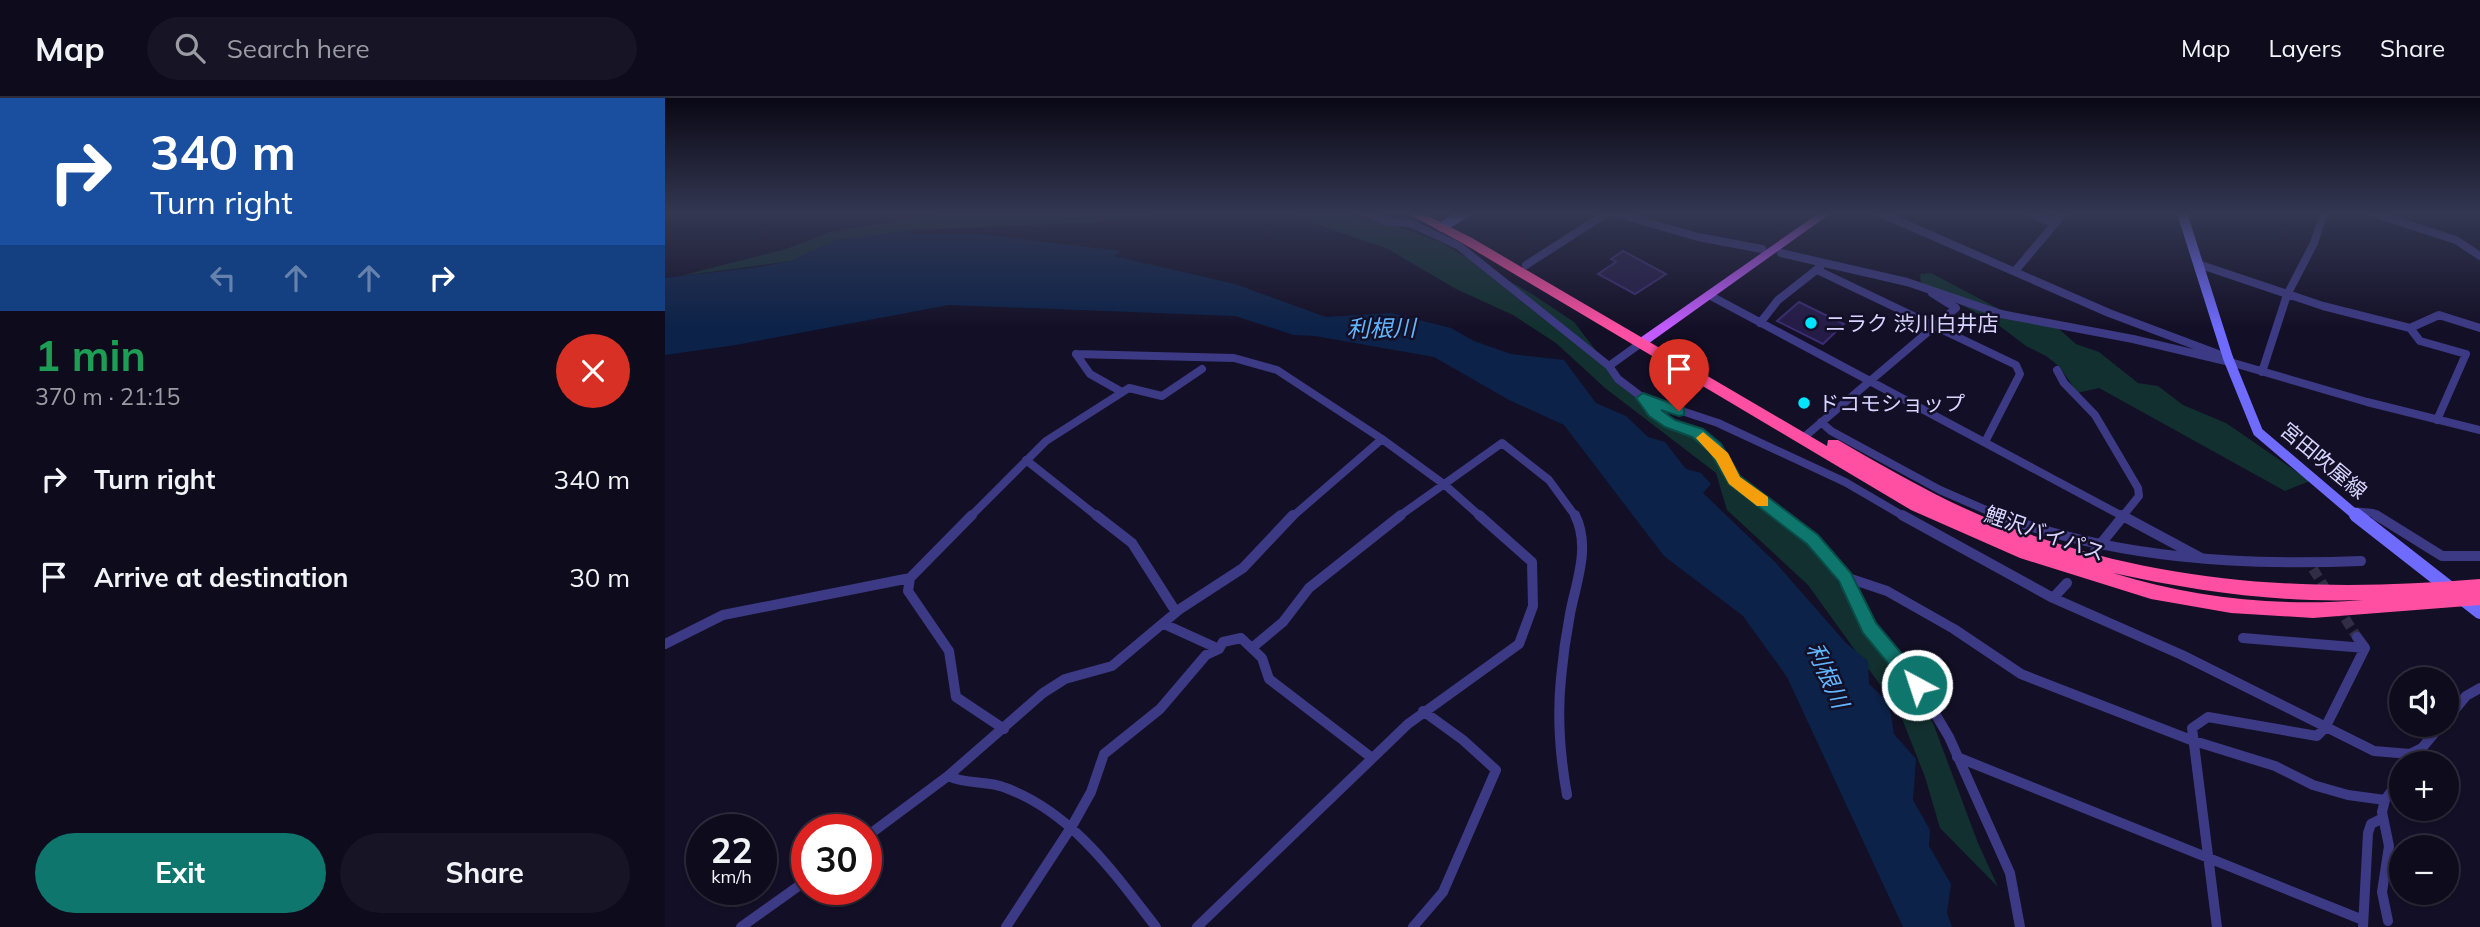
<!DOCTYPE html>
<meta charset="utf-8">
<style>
:root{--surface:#0e0b1c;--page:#171425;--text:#f1f3f6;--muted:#9b9ba3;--line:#2e2b3b;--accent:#0f766e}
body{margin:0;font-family:Mulish,"Noto Sans JP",sans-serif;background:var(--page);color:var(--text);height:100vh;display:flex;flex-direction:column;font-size:26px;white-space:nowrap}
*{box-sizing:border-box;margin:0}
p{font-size:23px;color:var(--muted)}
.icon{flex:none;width:38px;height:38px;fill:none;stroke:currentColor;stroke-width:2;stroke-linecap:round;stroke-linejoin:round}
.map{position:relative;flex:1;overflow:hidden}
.sheet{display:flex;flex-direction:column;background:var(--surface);width:665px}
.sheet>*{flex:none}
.guide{background:#1a4fa0;color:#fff;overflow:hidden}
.controls{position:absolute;left:1724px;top:569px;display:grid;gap:14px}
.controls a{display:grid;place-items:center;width:70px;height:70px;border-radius:50%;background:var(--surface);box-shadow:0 2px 5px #0004,0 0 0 2px var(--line);font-size:35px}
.speed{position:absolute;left:21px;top:716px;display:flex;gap:14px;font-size:35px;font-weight:700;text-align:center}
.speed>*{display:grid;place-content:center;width:91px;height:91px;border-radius:50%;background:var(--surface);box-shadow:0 2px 5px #0004,0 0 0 2px var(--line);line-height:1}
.speed small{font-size:18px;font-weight:400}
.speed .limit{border:10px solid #d22;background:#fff;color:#111}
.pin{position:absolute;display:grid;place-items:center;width:60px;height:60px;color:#fff;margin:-72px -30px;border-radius:50% 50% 50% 0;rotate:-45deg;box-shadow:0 0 7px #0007}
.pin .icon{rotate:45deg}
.me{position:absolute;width:77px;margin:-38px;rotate:320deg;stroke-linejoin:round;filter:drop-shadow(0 0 5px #0008)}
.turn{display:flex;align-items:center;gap:24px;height:147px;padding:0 35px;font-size:32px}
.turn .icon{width:91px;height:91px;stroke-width:2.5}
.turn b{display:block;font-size:49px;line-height:60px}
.lanes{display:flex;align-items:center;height:66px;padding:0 35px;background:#0003;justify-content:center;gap:35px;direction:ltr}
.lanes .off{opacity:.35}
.round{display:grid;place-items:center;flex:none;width:74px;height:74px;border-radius:37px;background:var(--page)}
.headline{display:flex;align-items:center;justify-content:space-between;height:119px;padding:0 35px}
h1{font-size:42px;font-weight:700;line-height:52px;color:#1e9e55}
.cta{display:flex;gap:14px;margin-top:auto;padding:14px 35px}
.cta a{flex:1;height:80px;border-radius:42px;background:var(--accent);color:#fff;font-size:28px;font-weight:700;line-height:80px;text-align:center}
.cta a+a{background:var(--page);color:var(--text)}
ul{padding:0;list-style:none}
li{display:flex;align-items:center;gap:21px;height:98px;padding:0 35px}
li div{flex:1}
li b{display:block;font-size:26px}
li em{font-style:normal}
header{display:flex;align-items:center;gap:42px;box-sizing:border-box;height:98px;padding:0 35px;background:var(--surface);border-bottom:2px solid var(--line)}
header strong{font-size:33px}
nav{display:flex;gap:38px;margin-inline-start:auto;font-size:24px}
.search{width:490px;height:63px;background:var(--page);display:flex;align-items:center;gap:18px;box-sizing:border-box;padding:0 24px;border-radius:38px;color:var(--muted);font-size:26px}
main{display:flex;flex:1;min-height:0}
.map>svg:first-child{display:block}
.green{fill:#12302f}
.water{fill:#0c2248}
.building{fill:#241b47;stroke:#3b2d73;stroke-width:2}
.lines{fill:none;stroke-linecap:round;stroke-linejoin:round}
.street-tunnel{stroke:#312d47;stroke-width:10;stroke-dasharray:10 5;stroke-linecap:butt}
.street-far1{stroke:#3d3a85;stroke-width:8}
.street{stroke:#3d3a85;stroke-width:10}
.secondary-far1{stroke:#6f6bff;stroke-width:10}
.secondary{stroke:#6f6bff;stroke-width:14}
.primary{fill:#c25bff;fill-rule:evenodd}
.highway{fill:#ff4fa3;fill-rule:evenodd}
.route{fill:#0f766e;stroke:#0a4d48;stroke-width:2}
.slow{fill:#f59e0b}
.poi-dot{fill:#00e5ff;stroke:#130f26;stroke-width:2.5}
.labels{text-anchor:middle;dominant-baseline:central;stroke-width:5;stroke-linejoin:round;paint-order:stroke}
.poi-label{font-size:21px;fill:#d9d4ff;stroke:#130f26;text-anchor:start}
.street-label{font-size:21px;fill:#d9d4ff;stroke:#130f26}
.water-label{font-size:23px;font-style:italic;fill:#62b6ff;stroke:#130f26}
</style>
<header>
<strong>Map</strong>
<div class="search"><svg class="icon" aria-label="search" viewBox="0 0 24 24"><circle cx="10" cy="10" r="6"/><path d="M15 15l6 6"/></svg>Search here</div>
<nav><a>Map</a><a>Layers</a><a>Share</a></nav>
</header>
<main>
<section class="sheet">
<div class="guide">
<div class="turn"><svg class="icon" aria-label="right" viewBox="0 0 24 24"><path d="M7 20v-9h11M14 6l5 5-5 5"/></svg><div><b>340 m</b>Turn right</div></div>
<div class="lanes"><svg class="icon off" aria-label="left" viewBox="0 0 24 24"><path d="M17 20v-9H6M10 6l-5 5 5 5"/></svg><svg class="icon off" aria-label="ahead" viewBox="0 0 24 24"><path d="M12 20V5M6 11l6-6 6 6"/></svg><svg class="icon off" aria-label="ahead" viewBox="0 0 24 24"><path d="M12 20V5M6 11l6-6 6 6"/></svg><svg class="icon" aria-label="right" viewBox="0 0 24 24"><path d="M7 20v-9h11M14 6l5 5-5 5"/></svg></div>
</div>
<div class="headline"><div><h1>1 min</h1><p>370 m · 21:15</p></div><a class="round" style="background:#d93025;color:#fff"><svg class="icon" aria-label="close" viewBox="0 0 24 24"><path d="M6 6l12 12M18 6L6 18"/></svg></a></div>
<ul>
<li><svg class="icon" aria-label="right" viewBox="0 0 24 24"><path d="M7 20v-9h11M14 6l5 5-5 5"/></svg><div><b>Turn right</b></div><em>340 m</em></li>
<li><svg class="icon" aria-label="arrive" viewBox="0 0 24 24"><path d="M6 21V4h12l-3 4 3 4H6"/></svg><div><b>Arrive at destination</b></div><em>30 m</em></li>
</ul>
<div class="cta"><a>Exit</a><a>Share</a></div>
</section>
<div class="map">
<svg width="1815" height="829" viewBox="0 0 1815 829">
<rect width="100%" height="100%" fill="#130f26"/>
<path class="green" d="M278 115H513L433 124 252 132 171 142 126 163 15 178 121 151 166 134Z
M619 115H676L743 132 775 144 867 196 909 224 953 281 1049 356 1076 394 1117 419 1167 475 1268 625 1313 745 1333 789 1275 730 1260 679 1234 613 1143 487 1062 412 1051 375 940 290 891 245 848 217 791 191 723 151Z
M1266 175 1334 211 1394 231 1411 246 1434 254 1473 285 1493 288 1518 307 1561 325 1645 383 1620 393 1434 290 1412 295 1395 269 1381 258 1361 248 1332 226 1256 185 1255 176Z"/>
<path class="water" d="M252 132 245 136H314L456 153 449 158 570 186 661 219 726 215 786 230 809 243 846 256 899 262 931 305 961 318 983 339 1000 344 1021 371 1036 375 1046 386 1038 395 1110 464 1181 545 1203 563 1204 586 1224 605 1229 636 1251 661 1248 702 1265 732 1264 748 1286 786 1282 815 1287 829H1238L1122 579 1078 518 999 458 899 327 844 302 769 259 650 238 629 237 570 218 284 207 71 247 0 257V180L94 169 126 163 171 142Z"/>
<path class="building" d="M958 153 1001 176 970 196 933 176 951 164 946 161Z
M1134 204 1179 226 1158 246 1112 223Z"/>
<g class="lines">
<path class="street-tunnel" d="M1648 471 1664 496
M1672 508 1692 539"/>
<path class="street-far1" d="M699 115 724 124 745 125 794 148 944 268 953 281 978 300 1053 325 1180 384 1240 419
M950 115 1033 139 1097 151
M1215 115 1444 215 1553 256
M1364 115 1388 125
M1707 115 1791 142 1815 158
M1116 155 1242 184 1336 216 1468 241 1565 264 1702 304 1815 332
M1533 166 1658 208 1745 230 1774 217 1815 230
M861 167 942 115
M1152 172 1351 267 1355 276 1320 344
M1350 173 1399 115
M1044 197 1459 419
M1095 225 1113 202 1155 169
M1745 230 1755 243 1801 256 1772 322
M411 256 569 260 612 272 717 341 780 387 816 419
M411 256 425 276 457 294
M944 268 976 245
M1392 272 1399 285 1430 317 1473 390 1474 398 1457 419
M1597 274 1622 197 1649 145 1659 115
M979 301 1005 326 1032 335 1050 350 1069 382 1121 419
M1156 324 1166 333 1275 392 1337 419
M1138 340 1291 210 1267 195
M361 362 433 419
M1686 413 1708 415 1714 419
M305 419 381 343 464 290 497 298 537 271
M627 419 717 341
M733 419 837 345 884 382 911 419"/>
<path class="street" d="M307 417 245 480 243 493 284 553 291 599 339 631
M431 417 467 445 511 514
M1118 417 1131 426 1180 479 1204 530 1253 587 1284 639 1345 775 1355 829
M1237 417 1388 500 1517 557 1709 653 1745 656 1757 650 1777 626
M1332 417C1449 460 1573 468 1696 463
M1456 417 1536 460
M1711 417 1777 458H1815
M1430 453 1459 417
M1180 479 1222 493 1289 531 1356 576 1526 642 1610 668 1648 687 1683 697 1720 702
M1388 500 1402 485
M499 526 554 551
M1578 540 1700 550
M0 546 58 517 245 480
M588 549 618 524 644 490 736 417
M1782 621 1801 598 1815 590
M1292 659 1698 822
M283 678C302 687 322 682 341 690 408 715 449 775 491 829
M902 697C895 658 892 619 896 580 898 558 901 537 905 516 911 484 926 449 910 417
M201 739 283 678 378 595 400 581 447 568 515 511 578 470 628 417
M1723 823 1717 794 1724 748 1717 714 1720 702 1736 680
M76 829 142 782
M341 829 407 728 426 694 439 656 495 611 541 557 554 551 558 544 576 540 597 560 604 581 707 660
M532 829 743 626 854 546 868 508 867 464 814 417
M748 829 778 794 831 672 798 642 758 613
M1552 829 1527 630 1543 619 1652 638 1660 630 1700 550 1692 539
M1698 829 1703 735 1706 726 1718 720"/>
<path class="secondary-far1" d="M1517 115 1563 260 1593 334 1693 419
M777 129 800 115"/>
<path class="secondary" d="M1691 417 1815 514"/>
<path class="primary" d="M1154 115H1166L980 248H972V242Z"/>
<path class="highway" d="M742 115H757L807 140 1162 348 1163 342H1173C1225 372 1278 403 1334 425 1493 487 1647 495 1815 481V507L1648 520 1566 515 1486 501 1355 460 1246 412 799 146ZM1448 475C1530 493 1613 505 1698 502 1613 509 1529 500 1448 475Z"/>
</g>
<linearGradient id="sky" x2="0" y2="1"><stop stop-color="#0a0815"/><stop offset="0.5" stop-color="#333752"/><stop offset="1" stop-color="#333752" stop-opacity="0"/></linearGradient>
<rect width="1815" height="231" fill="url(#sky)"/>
<path class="route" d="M978 295 1019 310V317L1014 318 996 312 1010 322 1038 331 1056 346 1075 378 1153 437 1186 475 1211 525 1259 582 1262 587 1259 593H1246L1198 535 1174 483 1142 446 1064 386 1045 354 1027 339 1000 329 984 318 971 300Z"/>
<path class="slow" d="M1038 334 1063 355 1075 379 1103 399V408H1092L1064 386 1051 362 1031 340Z"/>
<g class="poi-dot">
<circle cx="1146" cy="225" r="7"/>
<circle cx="1139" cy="305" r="7"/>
</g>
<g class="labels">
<g class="poi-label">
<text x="1160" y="225">ニラク 渋川白井店</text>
<text x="1153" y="305">ドコモショップ</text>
</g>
<g class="street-label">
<text transform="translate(1659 362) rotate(40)">宮田吹屋線</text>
<text transform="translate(1380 435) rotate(19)">鯉沢バイパス</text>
</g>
<g class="water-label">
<text transform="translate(716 230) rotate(-1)">利根川</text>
<text transform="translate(1163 577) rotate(66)">利根川</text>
</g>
</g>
</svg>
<div class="controls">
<a><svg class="icon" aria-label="sound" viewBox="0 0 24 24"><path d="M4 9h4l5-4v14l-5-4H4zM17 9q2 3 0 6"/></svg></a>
<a>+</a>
<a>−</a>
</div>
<div class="speed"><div>22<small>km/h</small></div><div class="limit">30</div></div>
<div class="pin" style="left:1014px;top:313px;background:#d93025"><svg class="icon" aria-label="arrive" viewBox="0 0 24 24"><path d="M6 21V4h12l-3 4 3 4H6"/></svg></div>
<svg class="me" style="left:1252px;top:587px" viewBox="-20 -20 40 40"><circle r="17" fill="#0f766e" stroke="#fff" stroke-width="3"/><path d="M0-11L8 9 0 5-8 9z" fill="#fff"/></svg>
</div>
</main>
